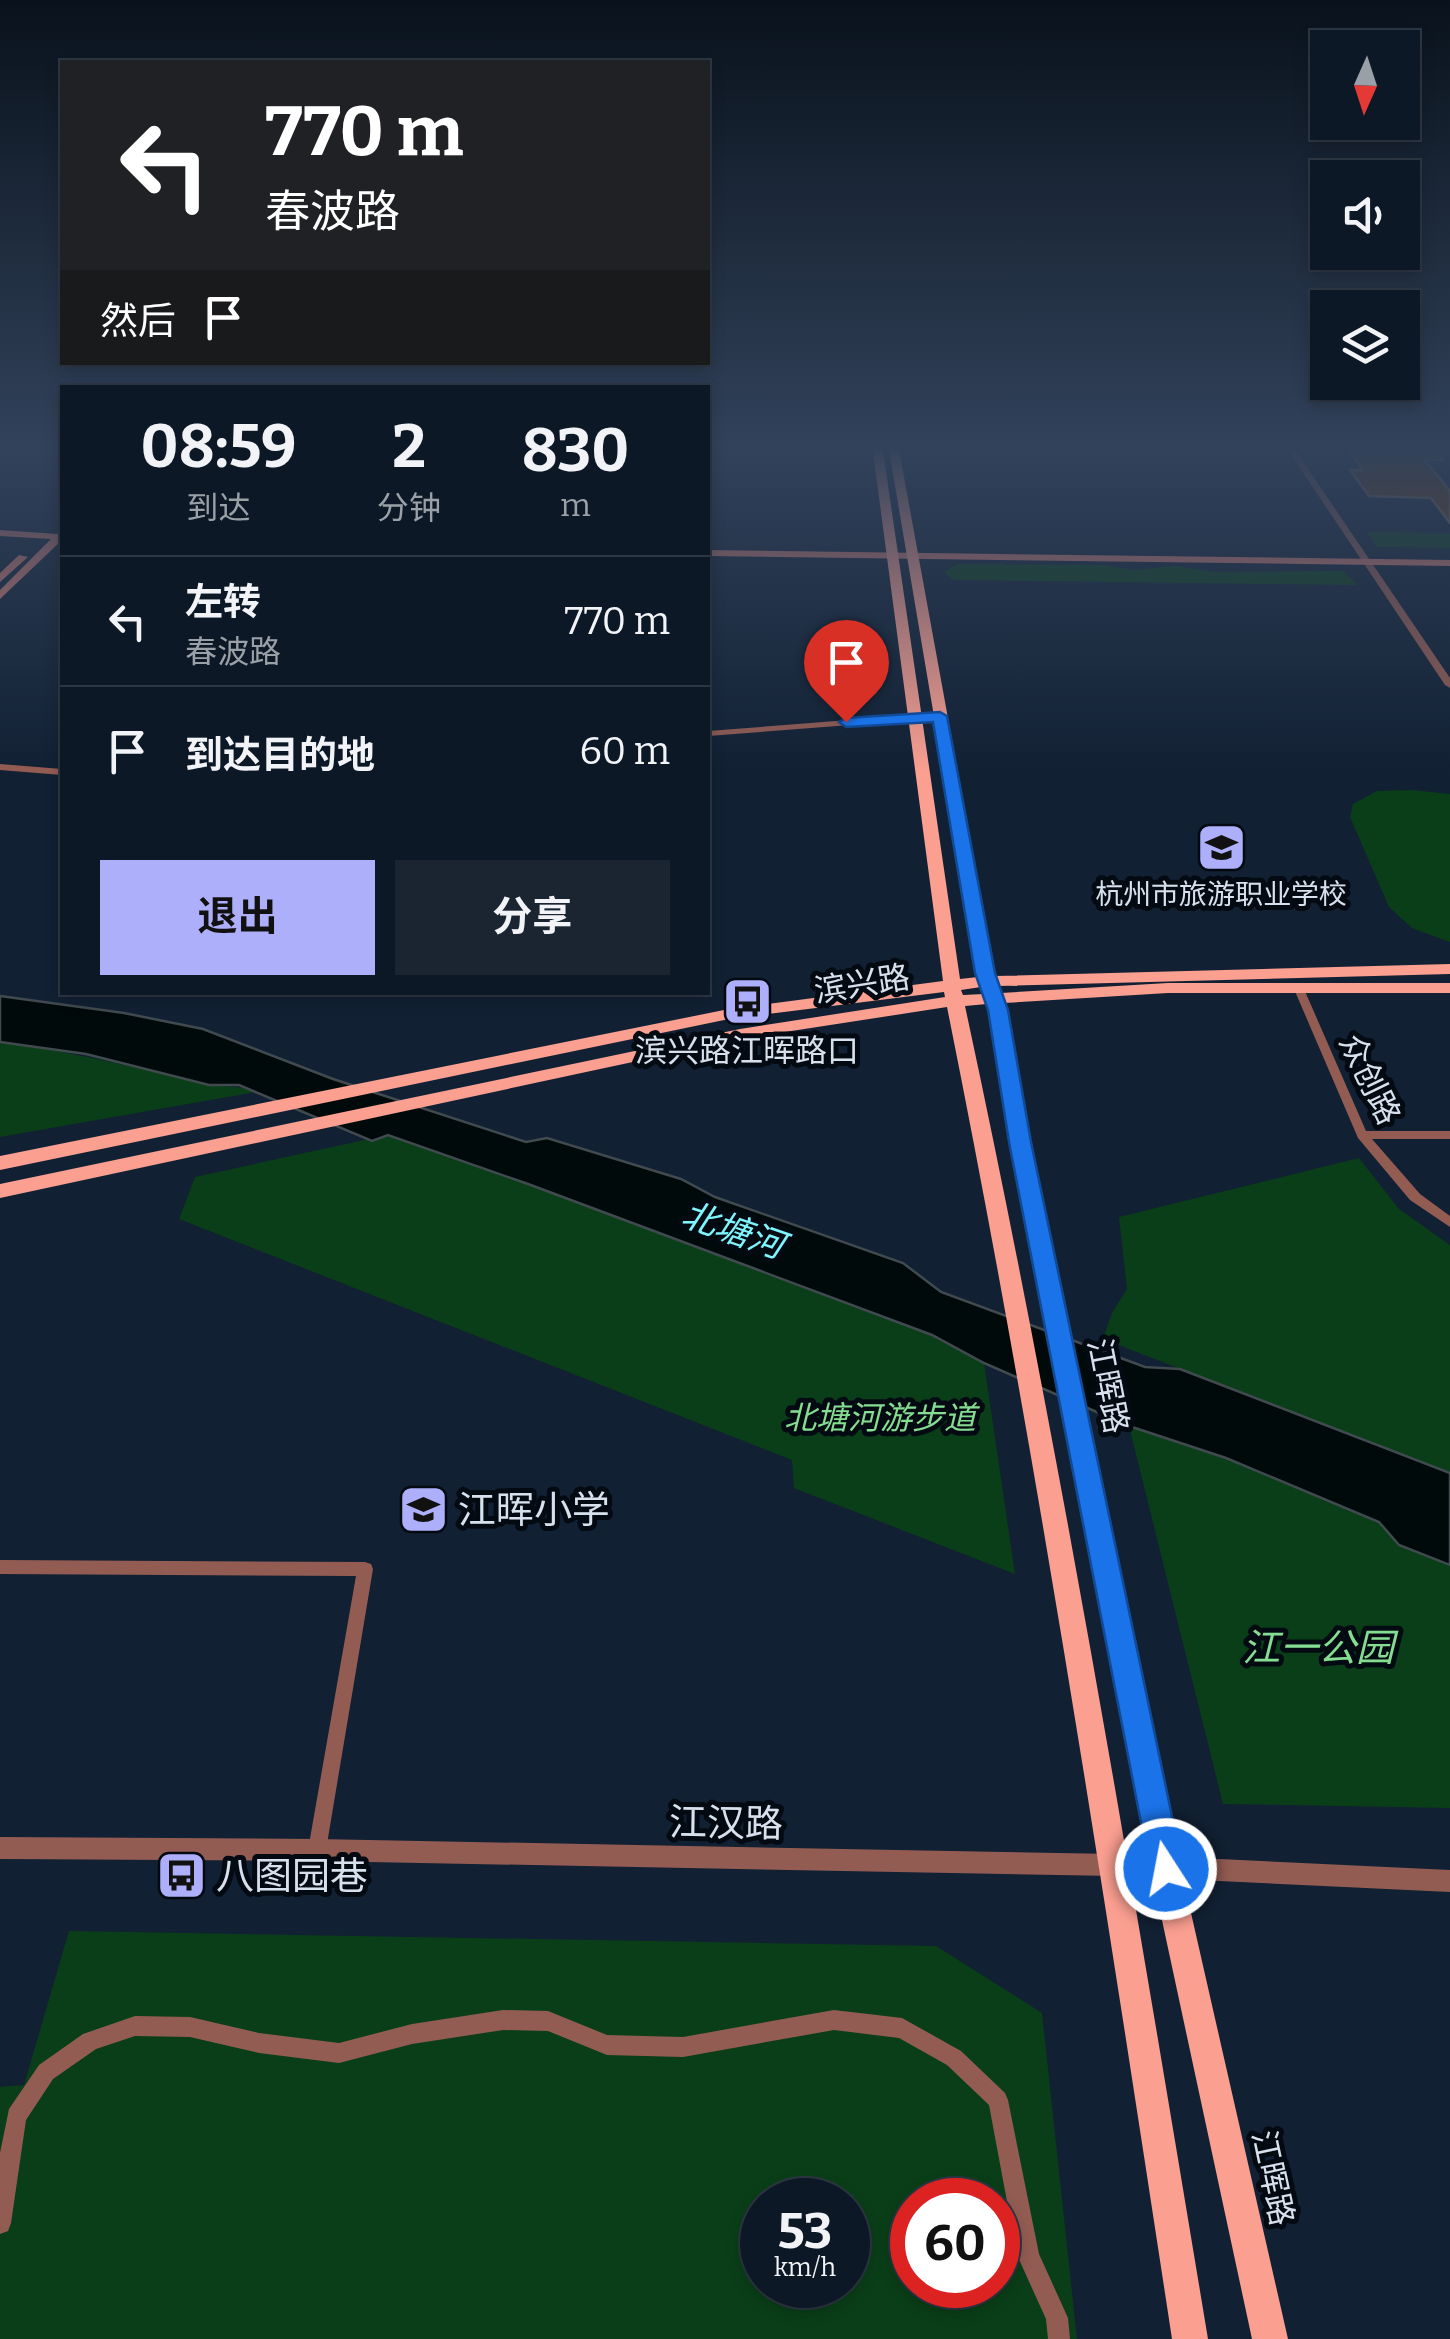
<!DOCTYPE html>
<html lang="zh">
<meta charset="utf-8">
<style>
:root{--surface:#0d1826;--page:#1b2532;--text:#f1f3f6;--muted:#9aa0a7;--line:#2d3743;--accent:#adaffb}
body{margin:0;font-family:Bitter,"Noto Sans SC",serif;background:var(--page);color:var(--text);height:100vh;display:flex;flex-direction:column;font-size:38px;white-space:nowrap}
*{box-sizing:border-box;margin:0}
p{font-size:32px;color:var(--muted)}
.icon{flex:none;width:55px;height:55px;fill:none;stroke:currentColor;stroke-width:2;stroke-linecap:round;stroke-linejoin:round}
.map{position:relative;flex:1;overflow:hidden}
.drawer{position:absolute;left:60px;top:385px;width:650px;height:610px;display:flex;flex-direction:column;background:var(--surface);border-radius:0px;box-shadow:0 5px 15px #0003,0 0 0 2px var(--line)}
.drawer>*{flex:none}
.hud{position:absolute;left:60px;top:60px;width:650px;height:305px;border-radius:0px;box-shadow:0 5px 15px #0003,0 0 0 2px var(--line);background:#202124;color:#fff;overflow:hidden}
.needle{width:65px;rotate:183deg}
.tools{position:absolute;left:1310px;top:30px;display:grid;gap:20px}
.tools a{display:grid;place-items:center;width:110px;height:110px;border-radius:0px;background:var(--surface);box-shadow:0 5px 15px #0003,0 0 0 2px var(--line);font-size:50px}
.speed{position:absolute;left:740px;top:2178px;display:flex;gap:20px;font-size:50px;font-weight:700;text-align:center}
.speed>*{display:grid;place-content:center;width:130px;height:130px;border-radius:50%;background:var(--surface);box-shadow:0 5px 15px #0003,0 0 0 2px var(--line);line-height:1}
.speed small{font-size:25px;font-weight:400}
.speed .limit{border:15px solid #d22;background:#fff;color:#111}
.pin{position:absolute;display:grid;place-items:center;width:85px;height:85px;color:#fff;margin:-102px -42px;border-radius:50% 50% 50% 0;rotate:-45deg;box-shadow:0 0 10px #0007}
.pin .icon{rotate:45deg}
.me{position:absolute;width:110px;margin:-55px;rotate:349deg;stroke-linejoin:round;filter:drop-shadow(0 0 8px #0008)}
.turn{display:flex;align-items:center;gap:35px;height:210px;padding:0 40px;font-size:45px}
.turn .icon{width:130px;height:130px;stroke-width:2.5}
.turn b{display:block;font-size:70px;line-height:85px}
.then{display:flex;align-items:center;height:95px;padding:0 40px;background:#0003;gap:20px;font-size:38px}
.eta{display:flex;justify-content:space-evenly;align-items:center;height:170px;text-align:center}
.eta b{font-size:60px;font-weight:700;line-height:70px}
.cta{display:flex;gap:20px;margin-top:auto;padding:20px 40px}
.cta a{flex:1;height:115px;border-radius:0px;background:var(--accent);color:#111;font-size:40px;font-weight:700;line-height:115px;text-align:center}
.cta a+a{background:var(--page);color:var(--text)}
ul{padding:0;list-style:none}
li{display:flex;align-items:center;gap:30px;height:130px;padding:0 40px;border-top:2px solid var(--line)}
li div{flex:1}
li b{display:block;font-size:38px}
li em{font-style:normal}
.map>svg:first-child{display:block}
.green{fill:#0a3e18;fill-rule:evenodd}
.water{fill:#000a0b;stroke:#404a4f;stroke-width:2.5}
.building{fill:#7c4001;stroke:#89705e;stroke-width:2.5}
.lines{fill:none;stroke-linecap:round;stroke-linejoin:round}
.minor{fill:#935c53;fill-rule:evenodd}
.tertiary{fill:#935c53;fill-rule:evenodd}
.secondary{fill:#d57d70;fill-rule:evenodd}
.primary{fill:#fb9f91;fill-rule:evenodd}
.route{fill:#1a73e8;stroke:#114b97;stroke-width:2.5}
.labels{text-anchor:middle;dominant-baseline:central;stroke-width:10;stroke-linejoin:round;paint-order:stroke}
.far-poi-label{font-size:28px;fill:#d7e1ee;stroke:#040a12}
.street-label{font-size:32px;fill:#d7e1ee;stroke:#040a12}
.poi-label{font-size:32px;fill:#d7e1ee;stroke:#040a12}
.park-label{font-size:32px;font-style:italic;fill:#85dd92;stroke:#040a12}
.water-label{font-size:35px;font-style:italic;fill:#7ff6fd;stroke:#040a12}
.near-poi-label{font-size:38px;fill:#d7e1ee;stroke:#040a12;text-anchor:start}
.near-park-label{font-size:38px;font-style:italic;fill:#85dd92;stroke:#040a12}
.near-street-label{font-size:38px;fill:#d7e1ee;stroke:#040a12}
</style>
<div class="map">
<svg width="1450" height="2339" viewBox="0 0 1450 2339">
<rect width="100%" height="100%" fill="#112033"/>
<path class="green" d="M1367 532 1450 533V548L1377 547Z
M958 564 1102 565 1134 570 1175 566 1216 572 1343 571 1358 585 952 580 944 572Z
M1412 790 1450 794V942L1412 928 1389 907 1350 817 1353 804 1377 791Z
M0 1042C71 1052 133 1066 202 1084 221 1088 237 1084 256 1092L0 1137Z
M387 1135 528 1184 932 1335 984 1363 1015 1574 794 1488 792 1460 179 1219 195 1177Z
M1359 1158 1399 1209 1450 1245V1473L1103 1339 1112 1313 1127 1289 1119 1217Z
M1129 1426 1226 1458 1379 1523 1399 1545 1450 1565V1808L1223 1804Z
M69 1931 936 1946 1042 2013 1077 2339H0V2087L24 2085ZM762 2200H848V2285H762ZM912 2200H998V2285H912Z"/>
<path class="water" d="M0 996 124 1013 203 1029 333 1079 526 1142 547 1138 681 1179 715 1197 903 1263 941 1292 1145 1367 1180 1369 1450 1473V1565L1399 1545 1379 1522 1226 1458 1129 1426 984 1363 932 1335 528 1184 388 1135 372 1141 239 1085H209L86 1054 0 1042Z"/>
<path class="building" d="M1346 444H1431L1443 460H1425L1450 491V523L1431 498 1369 496 1350 470H1362Z"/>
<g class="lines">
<path class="minor" d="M939 713 943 716 942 718 708 736V731Z
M0 764 62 769V775L0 770Z
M1299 986 1304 989 1366 1131H1450V1139H1372L1420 1194 1450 1216V1227L1410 1200 1358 1138 1294 989Z
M0 1560 365 1562 371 1564 373 1569 326 1850 323 1856 317 1859 311 1856 308 1850 356 1576 0 1574Z
M503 2010 548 2011 607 2035 683 2037 834 2010 902 2018 961 2051 1005 2093 1008 2100 1039 2254 1068 2318 1070 2339H1048L1046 2319 1017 2255 989 2105 947 2065 899 2038 834 2030 683 2057 607 2055 548 2031 503 2030 412 2044 339 2063 259 2053 190 2037 135 2036 96 2049 53 2079 26 2120 11 2223 8 2231 0 2234V2153L9 2109 39 2065 83 2034 135 2016 190 2017 259 2033 339 2043 412 2024Z"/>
<path class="tertiary" d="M1284 444H1291L1450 678V688L1445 685Z
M0 1837 317 1839 1114 1854 1450 1870V1892L1114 1876 317 1861 0 1859Z"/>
<path class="secondary" d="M0 530 57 534 62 531V540L0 599V590L51 539 0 536Z
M708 550 1450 560V566L708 556Z
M19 555 28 557 0 582V573Z"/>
<path class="primary" d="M872 444H882L960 979 978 977 888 444H898L995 976 1450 964V974L998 986 1001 993 1168 983H1450V993H1168L1004 1003 1030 1142 1181 1869 1288 2339H1252L1151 1869 1010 1142 987 1004 965 1006C1060 1447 1134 1894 1208 2339H1172C1104 1894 1036 1449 947 1007L740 1039 0 1198V1184L740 1029 945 997 944 992 729 1019 0 1170V1156L729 1009 943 981ZM981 987 984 994 963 995 961 990Z"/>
</g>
<linearGradient id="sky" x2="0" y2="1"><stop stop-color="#09121c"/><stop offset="0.58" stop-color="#32425b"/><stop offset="1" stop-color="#32425b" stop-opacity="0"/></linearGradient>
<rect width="1450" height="772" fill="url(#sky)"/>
<path class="route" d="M940 712 947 716 995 973 1008 1010 1031 1142 1183 1869 1178 1881 1166 1885 1155 1881 1150 1869 1009 1142 988 1010 975 973 933 722 846 727 839 722 846 718Z"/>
<defs>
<symbol id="school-square" viewBox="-11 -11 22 22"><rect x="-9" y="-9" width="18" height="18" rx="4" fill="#adaffb" stroke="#040a12"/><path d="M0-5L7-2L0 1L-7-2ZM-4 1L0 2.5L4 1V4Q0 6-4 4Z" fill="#111"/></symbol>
<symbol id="bus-square" viewBox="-11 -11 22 22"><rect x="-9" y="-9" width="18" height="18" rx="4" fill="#adaffb" stroke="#040a12"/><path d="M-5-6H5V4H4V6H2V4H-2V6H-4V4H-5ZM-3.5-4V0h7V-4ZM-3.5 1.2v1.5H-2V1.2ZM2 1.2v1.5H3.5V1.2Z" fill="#111"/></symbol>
</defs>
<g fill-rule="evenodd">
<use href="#school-square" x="1194" y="820" width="55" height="55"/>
<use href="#bus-square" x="720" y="974" width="55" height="55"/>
<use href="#school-square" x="396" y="1482" width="55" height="55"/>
<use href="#bus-square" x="154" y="1848" width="55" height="55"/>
</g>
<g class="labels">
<g class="far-poi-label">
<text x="1221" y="894">杭州市旅游职业学校</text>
</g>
<g class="street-label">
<text transform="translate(862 984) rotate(-9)">滨兴路</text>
<text transform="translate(1370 1079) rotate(64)">众创路</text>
<text transform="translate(1108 1386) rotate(79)">江晖路</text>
<text transform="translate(1273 2178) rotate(78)">江晖路</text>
</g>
<g class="poi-label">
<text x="747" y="1051">滨兴路江晖路口</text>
</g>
<g class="park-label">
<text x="880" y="1418">北塘河游步道</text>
</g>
<g class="water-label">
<text transform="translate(733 1230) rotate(19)">北塘河</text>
</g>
<g class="near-poi-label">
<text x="458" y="1510">江晖小学</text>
<text x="216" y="1876">八图园巷</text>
</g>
<g class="near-park-label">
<text x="1318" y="1648">江一公园</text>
</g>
<g class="near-street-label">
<text transform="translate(726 1823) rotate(1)">江汉路</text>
</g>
</g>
</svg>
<div class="tools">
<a><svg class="needle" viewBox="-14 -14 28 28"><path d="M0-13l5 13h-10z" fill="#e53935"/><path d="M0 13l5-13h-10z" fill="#9aa0a7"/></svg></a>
<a><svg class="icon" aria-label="sound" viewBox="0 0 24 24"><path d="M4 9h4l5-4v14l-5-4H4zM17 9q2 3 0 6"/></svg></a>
<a><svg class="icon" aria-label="layers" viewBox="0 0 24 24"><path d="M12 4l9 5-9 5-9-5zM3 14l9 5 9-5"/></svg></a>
</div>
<div class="speed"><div>53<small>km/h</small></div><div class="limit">60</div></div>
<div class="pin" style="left:846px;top:722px;background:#d93025"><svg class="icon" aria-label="arrive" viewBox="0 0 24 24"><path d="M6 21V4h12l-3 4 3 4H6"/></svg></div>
<svg class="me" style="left:1166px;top:1869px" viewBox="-20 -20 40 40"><circle r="17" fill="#1a73e8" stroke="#fff" stroke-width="3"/><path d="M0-11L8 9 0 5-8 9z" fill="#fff"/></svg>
<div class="hud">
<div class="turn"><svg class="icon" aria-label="left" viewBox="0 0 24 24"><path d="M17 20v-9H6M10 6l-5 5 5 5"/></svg><div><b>770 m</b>春波路</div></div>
<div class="then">然后<svg class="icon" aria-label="arrive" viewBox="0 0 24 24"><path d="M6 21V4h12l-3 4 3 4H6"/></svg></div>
</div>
<section class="drawer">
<div class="eta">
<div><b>08:59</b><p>到达</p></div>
<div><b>2</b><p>分钟</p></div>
<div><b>830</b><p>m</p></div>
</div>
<ul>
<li><svg class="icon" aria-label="left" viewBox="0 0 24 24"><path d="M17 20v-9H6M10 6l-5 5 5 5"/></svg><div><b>左转</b><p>春波路</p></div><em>770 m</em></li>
<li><svg class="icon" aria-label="arrive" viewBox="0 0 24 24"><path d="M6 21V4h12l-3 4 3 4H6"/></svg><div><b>到达目的地</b></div><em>60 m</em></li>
</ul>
<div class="cta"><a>退出</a><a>分享</a></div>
</section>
</div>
